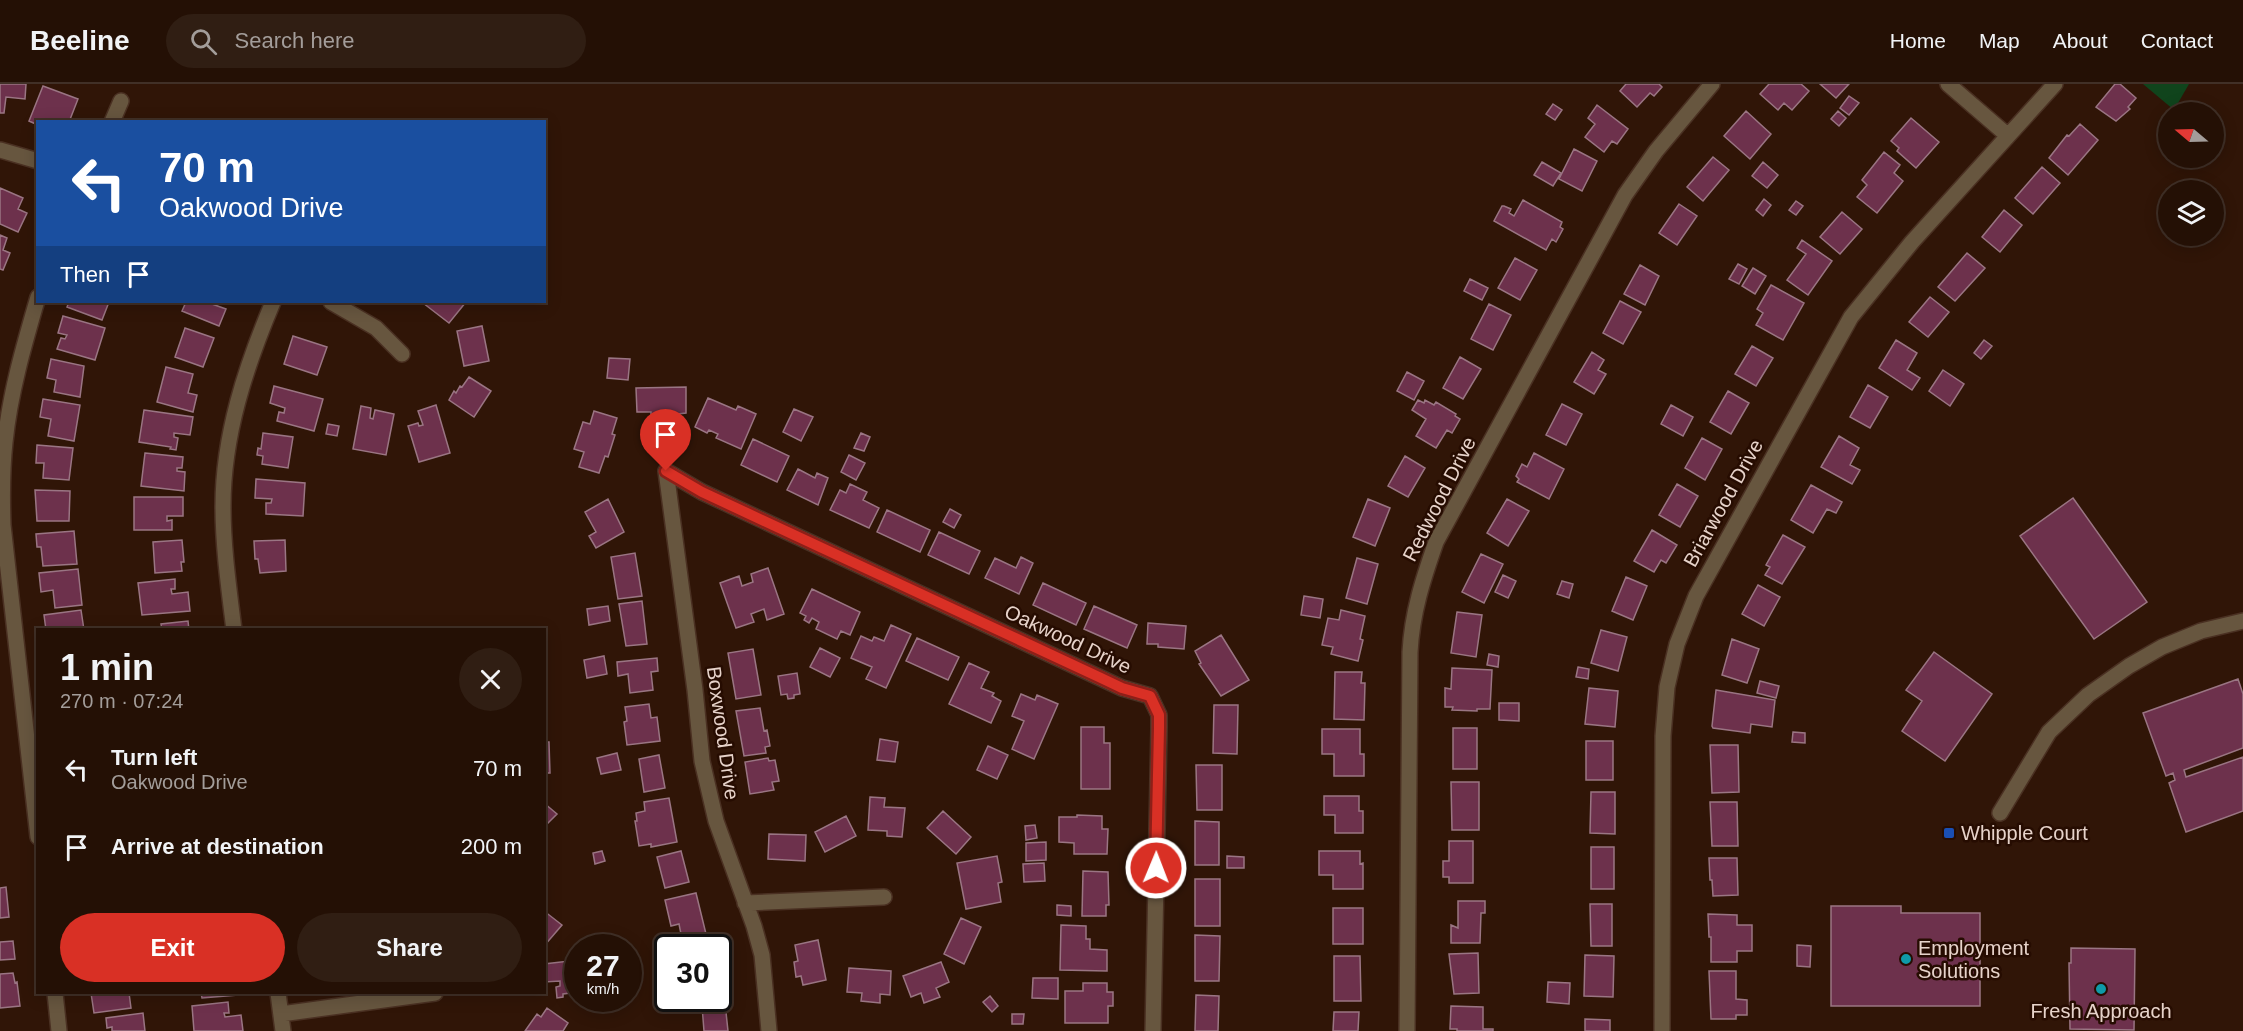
<!DOCTYPE html>
<meta charset="utf-8">
<style>
:root{--surface:#241005;--page:#301e13;--text:#f1f3f6;--muted:#a39d9a;--line:#413027;--accent:#d93025}
body{margin:0;font-family:Arial,sans-serif;background:var(--page);color:var(--text);height:100vh;display:flex;flex-direction:column;font-size:22px;white-space:nowrap}
*{box-sizing:border-box;margin:0}
p{font-size:20px;color:var(--muted)}
.icon{flex:none;width:33px;height:33px;fill:none;stroke:currentColor;stroke-width:2;stroke-linecap:round;stroke-linejoin:round}
.map{position:relative;flex:1;overflow:hidden}
.drawer{position:absolute;left:36px;top:544px;width:510px;height:366px;display:flex;flex-direction:column;background:var(--surface);border-radius:0px;box-shadow:0 3px 15px #0003,0 0 0 2px var(--line)}
.drawer>*{flex:none}
.top-card{position:absolute;left:36px;top:36px;width:510px;height:183px;border-radius:0px;box-shadow:0 3px 15px #0003,0 0 0 2px var(--line);background:#1a4fa0;color:#fff;overflow:hidden}
.needle{width:39px;rotate:289deg}
.fabs{position:absolute;left:2158px;top:18px;display:grid;gap:12px}
.fabs a{display:grid;place-items:center;width:66px;height:66px;border-radius:50%;background:var(--surface);box-shadow:0 3px 15px #0003,0 0 0 2px var(--line);font-size:30px}
.speed{position:absolute;left:564px;top:850px;display:flex;gap:12px;font-size:30px;font-weight:700;text-align:center}
.speed>*{display:grid;place-content:center;width:78px;height:78px;border-radius:50%;background:var(--surface);box-shadow:0 3px 15px #0003,0 0 0 2px var(--line);line-height:1}
.speed small{font-size:15px;font-weight:400}
.speed .limit{border:3px solid #111;border-radius:9px;background:#fff;color:#111}
.pin{position:absolute;display:grid;place-items:center;width:51px;height:51px;color:#fff;margin:-62px -26px;border-radius:50% 50% 50% 0;rotate:-45deg;box-shadow:0 0 6px #0007}
.pin .icon{rotate:45deg}
.me{position:absolute;width:66px;margin:-33px;rotate:1deg;stroke-linejoin:round;filter:drop-shadow(0 0 4px #0008)}
.turn{display:flex;align-items:center;gap:21px;height:126px;padding:0 24px;font-size:27px}
.turn .icon{width:78px;height:78px;stroke-width:2.5}
.turn b{display:block;font-size:42px;line-height:51px}
.then{display:flex;align-items:center;height:57px;padding:0 24px;background:#0003;gap:12px;font-size:22px}
.round{display:grid;place-items:center;flex:none;width:63px;height:63px;border-radius:32px;background:var(--page)}
.head{display:flex;align-items:center;justify-content:space-between;height:102px;padding:0 24px}
h1{font-size:36px;font-weight:800;line-height:45px}
.primary-button{display:flex;gap:12px;margin-top:auto;padding:12px 24px}
.primary-button a{flex:1;height:69px;border-radius:36px;background:var(--accent);color:#fff;font-size:24px;font-weight:800;line-height:69px;text-align:center}
.primary-button a+a{background:var(--page);color:var(--text)}
ul{padding:0;list-style:none}
li{display:flex;align-items:center;gap:18px;height:78px;padding:0 24px}
li div{flex:1}
li b{display:block;font-size:22px}
li em{font-style:normal}
header{display:flex;align-items:center;gap:36px;box-sizing:border-box;height:84px;padding:0 30px;background:var(--surface);border-bottom:2px solid var(--line)}
header strong{font-size:28px}
nav{display:flex;gap:33px;margin-inline-start:auto;font-size:21px}
.search{width:420px;height:54px;background:var(--page);display:flex;align-items:center;gap:15px;box-sizing:border-box;padding:0 21px;border-radius:33px;color:var(--muted);font-size:22px}
.map>svg:first-child{display:block}
.green{fill:#10441c}
.building{fill:#6d314c;stroke:#9a7583;stroke-width:1.5}
.lines{fill:none;stroke-linecap:round;stroke-linejoin:round}
.street-casing{stroke:#4a3022;stroke-width:18}
.street{stroke:#67563f;stroke-width:15}
.route-casing{stroke:#8d1f18;stroke-width:15}
.route{stroke:#d93025;stroke-width:10}
.transit-dot{fill:#1a4fb4;stroke:#260c01;stroke-width:2}
.culture-dot{fill:#0f9aa8;stroke:#260c01;stroke-width:2}
.labels{text-anchor:middle;dominant-baseline:central;stroke-width:5;stroke-linejoin:round;paint-order:stroke}
.street-label{font-size:20px;fill:#e7d3ca;stroke:#260c01}
.poi-label{font-size:20px;fill:#e7d3ca;stroke:#260c01;text-anchor:start}
</style>
<header>
<strong>Beeline</strong>
<div class="search"><svg class="icon" aria-label="search" viewBox="0 0 24 24"><circle cx="10" cy="10" r="6"/><path d="M15 15l6 6"/></svg>Search here</div>
<nav><a>Home</a><a>Map</a><a>About</a><a>Contact</a></nav>
</header>
<div class="map">
<svg width="2243" height="947" viewBox="0 0 2243 947">
<rect width="100%" height="100%" fill="#301507"/>
<path class="green" d="M2143 0H2189L2174 26Z"/>
<path class="building" d="M0 0H26L25 15 6 13 4 29H0Z
M1626 0H1659L1662 3 1654 12 1650 9 1637 23 1620 7Z
M1769 0H1801L1809 7 1792 26 1784 19 1778 26 1760 10Z
M1820 0H1849L1836 14Z
M2115 0H2120L2136 14 2128 23 2130 25 2116 37 2096 23Z
M43 2 78 15 69 38H56L50 35 49 38H38V41L29 37Z
M1849 12 1859 19 1849 31 1840 24Z
M1553 20 1562 26 1555 36 1546 30Z
M1597 21 1628 45 1617 60 1612 57 1604 68 1585 53 1595 40 1588 34Z
M1746 27 1771 50 1750 75 1724 52Z
M1838 27 1846 34 1839 42 1831 35Z
M1911 34 1939 58 1916 84 1897 67 1899 64 1891 57Z
M2080 40 2098 56 2068 91 2049 74 2067 51 2069 52Z
M1574 65 1597 77 1582 107 1559 95Z
M1884 68 1900 81 1894 89 1903 97 1877 129 1857 113 1867 101 1862 96Z
M1713 73 1729 86 1703 117 1687 103Z
M1542 78 1561 89 1553 102 1534 91Z
M1763 78 1778 91 1767 104 1752 92Z
M2042 83 2060 99 2033 130 2015 114Z
M0 104 23 114 18 125 27 129 18 148 0 140Z
M1764 115 1771 121 1763 132 1756 126Z
M1523 116 1562 138 1560 143 1563 145 1556 158 1552 155 1546 166 1494 137 1502 122H1504L1511 125 1509 129 1514 132Z
M1796 117 1803 122 1796 131 1789 126Z
M1679 120 1697 132 1677 161 1659 149Z
M2004 126 2022 141 2000 168 1982 153Z
M1842 128 1862 145 1840 170 1820 153Z
M0 151 7 154 3 166 10 169 3 186 0 185Z
M1802 156 1832 177 1808 211 1787 196 1806 170 1797 164Z
M1967 169 1985 184 1955 217 1938 203Z
M1515 174 1537 186 1520 216 1498 204Z
M1738 180 1747 185 1739 200 1729 195Z
M1640 181 1659 192 1645 221 1624 210Z
M1753 184 1766 192 1755 210 1742 202Z
M1470 195 1488 204 1482 216 1464 207Z
M1771 201 1804 219 1783 256 1756 241 1763 229 1757 225Z
M1930 213 1949 228 1928 253 1909 238Z
M1620 217 1641 228 1623 260 1603 249Z
M69 218H109L102 236 67 223Z
M186 218H213L212 220 226 225 219 242 182 227Z
M424 218H466L449 239 423 219Z
M1489 220 1511 231 1493 266 1471 255Z
M63 232 105 244 95 276 57 265 61 254 65 255 67 251 58 249Z
M482 242 489 277 464 282 457 247Z
M185 244 214 254 203 283 175 273Z
M293 252 327 263 317 291 284 280Z
M1896 256 1917 269 1907 286 1920 294 1912 306 1879 284Z
M1984 256 1992 262 1981 275 1974 269Z
M1752 262 1773 274 1756 302 1735 290Z
M1592 268 1604 276 1598 286 1606 290 1594 310 1574 298Z
M1460 273 1481 285 1463 315 1443 304Z
M609 274 630 275 628 296 607 294Z
M51 275 84 282 80 313 54 308 56 296 47 294Z
M166 283 193 290 188 309 197 311 193 328 157 318Z
M1943 286 1964 300 1950 322 1929 307Z
M1407 288 1424 297 1414 316 1397 307Z
M469 293 491 307 474 333 449 316 454 307 456 309 460 302 462 303Z
M1868 301 1888 313 1870 344 1850 333Z
M274 302 323 315 314 347 277 337 279 328 284 329 285 324 270 319Z
M686 303V329L651 333V328H637L636 304Z
M1728 307 1749 319 1731 350 1710 338Z
M708 314 736 326 738 322 756 330 741 365 716 354 718 350 709 346 707 349 695 343Z
M43 315 80 321 74 357 48 352 51 335 40 333Z
M1418 316 1424 319 1425 316 1434 321 1436 318 1456 330 1455 332 1460 335 1452 349 1447 346 1436 364 1416 352 1426 335 1412 326Z
M1562 320 1582 330 1566 361 1546 351Z
M436 321 450 369 419 378 408 342 418 339 419 342 423 341 418 327Z
M1671 321 1693 333 1683 352 1661 340Z
M361 322 371 324 370 334 373 335 375 326 394 330 386 371 353 365Z
M794 325 813 333 801 357 783 348Z
M144 326 193 333 190 351 174 349V353L178 354 176 366 170 365 171 363 139 358Z
M594 327 617 334 612 350 615 351 608 373 605 372 599 389 579 383 584 368 574 365 583 338 590 340Z
M328 340 339 342 337 352 326 350Z
M263 349 293 353 288 384 262 380 263 372 257 371 258 364 261 365Z
M861 349 870 353 864 367 854 364Z
M1839 352 1859 364 1850 381 1860 386 1852 400 1821 383Z
M1702 354 1722 365 1705 396 1685 384Z
M753 355 789 372 777 398 741 381Z
M37 361 73 364 69 396 43 394 44 379H36Z
M145 369 183 373 182 384H177V387L185 388 184 407 141 402Z
M1534 369 1564 385 1549 415 1517 398 1519 395 1516 392 1522 380 1527 383Z
M849 371 865 379 856 396 841 388Z
M1405 372 1425 384 1408 413 1388 402Z
M798 385 815 394 817 389 828 394 818 421 787 406Z
M256 395 305 399 303 432 266 430V419H271L272 415 255 414Z
M850 400 867 408 863 416 879 424 869 444 830 426 840 406 846 409Z
M1677 400 1698 412 1680 443 1659 431Z
M1811 401 1842 418 1836 429 1827 425 1813 449 1791 436Z
M35 406 70 407 69 437H37Z
M134 413H183V432H167V437L172 436V446H134Z
M2073 414 2147 518 2094 555 2020 452Z
M608 415 624 448 596 464 589 452 596 448 585 428Z
M1368 415 1390 424 1375 462 1353 453Z
M1507 415 1529 427 1508 462 1487 449Z
M950 425 961 431 954 444 943 438Z
M887 426 930 446 920 468 877 448Z
M1652 446 1677 461 1666 479 1661 476 1654 488 1634 477Z
M74 447 77 480 43 482 41 463H37L36 450Z
M939 448 980 467 969 490 928 471Z
M1783 451 1805 463 1782 500 1765 491 1770 483 1766 481Z
M182 456 184 478H181L182 487 155 489 153 458Z
M285 456 286 487 260 489 258 475H255L254 457Z
M635 469 642 512 618 515 611 473Z
M1481 470 1503 480 1484 519 1462 508Z
M1021 473 1033 479 1019 510 985 494 995 474 1016 484Z
M1357 474 1378 480 1367 520 1346 514Z
M768 484 784 530 767 536 764 525 751 530 754 538 736 544 720 499 739 492 742 502 753 498 751 490Z
M78 485 82 521 55 524 53 506 41 508 39 489Z
M1503 491 1516 497 1508 514 1495 508Z
M1626 493 1647 502 1633 536 1612 527Z
M175 495V505H171L172 510 188 508 190 527 142 531 138 499Z
M1562 497 1573 500 1569 514 1557 510Z
M1043 499 1086 519 1076 541 1033 521Z
M1758 501 1780 513 1764 542 1742 530Z
M812 505 860 528 850 551 841 547 837 555 816 545 819 538 812 534 809 539 804 536 806 532 800 529Z
M1304 512 1323 515 1320 534 1301 531Z
M642 517 647 560 626 562 619 520Z
M608 522 610 537 589 541 587 525Z
M1094 522 1137 541 1127 564 1084 545Z
M81 526 84 546H46L44 531Z
M1341 526 1365 532 1360 555 1363 556 1358 577 1331 570 1333 563 1322 561 1328 534 1339 536Z
M1457 528 1482 531 1476 573 1451 569Z
M188 537 189 546H192H162L161 540Z
M1148 539 1186 542 1184 565 1158 563V560H1147Z
M891 541 911 550 886 604 866 595 872 583 851 574 861 552 872 557 874 553 884 557Z
M1601 546 1627 553 1618 587 1591 579Z
M1221 551 1249 596 1221 612 1199 580 1201 579 1195 567Z
M917 554 959 573 948 596 906 577Z
M1732 555 1759 565 1747 599 1722 591Z
M820 564 840 574 830 593 810 583Z
M753 565 761 611 736 615 728 569Z
M1934 568 1992 610 1945 677 1902 647 1922 617 1906 606Z
M1489 570 1499 572 1498 583 1487 581Z
M604 572 607 590 587 594 584 576Z
M657 574 658 587 651 588 653 606 630 609 628 590 618 592 617 578Z
M969 579 989 588 981 604 994 609 992 612 1001 617 991 639 949 620Z
M1578 583 1589 585 1588 595 1576 593Z
M1452 584 1492 586 1490 625H1477V627L1452 626 1453 623H1445V604L1451 605Z
M1335 588H1362L1361 599H1365L1364 636 1334 635Z
M797 589 800 610 794 611V614L788 615 787 610 781 611 778 592Z
M2238 595 2243 610V664L2184 686 2186 693 2243 673V727L2186 748 2169 699 2175 696 2173 689 2166 692 2143 629Z
M1760 597 1779 602 1776 614 1757 609Z
M1589 604 1618 607 1615 643 1585 640Z
M1716 606 1775 616 1772 643 1751 640 1750 649 1713 644 1712 642Z
M1021 610 1035 616 1037 611 1058 620 1034 675 1012 665 1024 637 1012 632Z
M1499 619H1519V637L1499 636Z
M649 620 651 634 657 633 660 657 627 661 624 638 627 637 625 623Z
M1214 621H1238L1237 670 1213 669Z
M760 624 764 647 767 646 770 662 765 663 766 669 744 672 736 627Z
M1081 643H1104V659H1110V705H1081Z
M1453 644H1477V685H1453Z
M1322 645H1360V670H1364V692H1334V670H1322Z
M1793 648 1805 649V659L1792 658Z
M880 655 898 658 895 678 877 676Z
M1586 657H1613V696H1586Z
M544 658H549L550 689H544Z
M1710 661H1738L1739 708 1712 709Z
M988 662 1008 671 997 695 977 686Z
M617 669 621 686 601 690 597 674Z
M659 671 665 704 644 708 639 675Z
M768 674 769 677 775 676 779 697 772 698 774 706 750 710 745 678Z
M1196 681H1222V726H1197Z
M1451 698H1479V746H1452Z
M1591 708H1615V750L1590 749Z
M1324 712H1359V727H1363V749H1335V731H1324Z
M870 713 885 714 884 723 905 724 902 753 887 752V747L868 746Z
M669 714 677 758 651 763V760L639 762 635 737H637L636 729 645 727 644 718Z
M1710 718H1737L1738 762H1712Z
M544 719 557 730 544 743Z
M943 727 971 753 956 770 927 744Z
M1077 731 1102 732V745H1108L1107 770H1074V759L1059 758V733H1077Z
M846 732 856 752 825 768 815 748Z
M1195 737 1219 738V781H1195Z
M1035 741 1037 754 1026 756 1025 742Z
M769 750 806 751 805 777 768 775Z
M1449 757H1473V799H1449V793H1443V777H1449Z
M1046 758V776L1026 777V759Z
M1591 763H1614V805H1591Z
M602 767 605 777 595 780 593 769Z
M681 767 689 798 665 804 657 773Z
M1319 767H1360V780L1363 779V805H1333V791H1319Z
M997 772 1002 798 998 799 1001 818 966 825 957 779Z
M1227 772 1244 773V784H1227Z
M1709 774H1737L1738 811 1713 812 1712 796H1710Z
M1044 779 1045 797 1024 798 1023 780Z
M1083 787 1108 788 1109 821H1106V832H1082Z
M1195 795H1220V842H1195Z
M6 803 9 833 0 834V804Z
M696 809 706 850 682 855 679 840 671 842 665 816Z
M1458 817H1485V829H1481L1480 859H1451V841L1458 844Z
M1590 820H1612V862H1591Z
M1057 821 1071 822V832L1057 831Z
M1831 822H1901V829H1980V922H1831Z
M1333 824H1363V860H1333Z
M544 827 562 841 544 862Z
M1708 830 1737 831V841H1752V867H1737V878H1711V853H1709Z
M961 834 981 843 964 880 944 870Z
M1061 841 1086 842V855H1090V865L1107 866V887L1060 886Z
M1195 851 1220 852 1219 897H1195Z
M818 856 826 896 803 901 801 892 796 893 794 878 798 877 795 861Z
M13 857 15 875 0 876V858Z
M1797 861 1811 862 1810 883 1797 882Z
M2071 864 2135 865 2134 946 2070 945 2069 879H2071Z
M1478 869 1479 909 1454 910 1449 870Z
M1585 871 1614 872 1613 913 1584 912Z
M1334 872H1360L1361 917H1334Z
M578 876V908L563 910V913L557 914 556 903 560 902V897L544 898V880Z
M941 878 949 898 936 904 940 913 924 919 921 909 911 913 903 892Z
M849 884 891 887 890 911 880 910V919L861 917 862 909 847 908Z
M1709 887H1736V915L1747 916V931H1736V935H1711Z
M13 889 15 899 17 898 20 922 0 924V890Z
M1033 894H1058V915L1032 914Z
M1548 898 1570 899 1569 920 1547 918Z
M1083 899H1107V908H1113V922H1108V939H1065V907H1083Z
M91 909H129L131 924 94 929Z
M201 909H238V911L202 914Z
M1196 911 1219 912 1218 947H1195Z
M990 912 998 922 992 928 983 918Z
M228 918 229 929H224L225 933 241 931 243 947H194L192 922Z
M725 919 728 947H704L702 922Z
M1451 922 1483 923V945H1493V947H1457V945H1450Z
M547 924 568 939 563 947H525L537 930 541 933Z
M1334 928H1359L1358 947H1333Z
M143 929 145 947H112V943L107 944 106 934Z
M1012 930H1024L1023 940H1012Z
M1585 935 1610 936V947H1585Z"/>
<g class="lines">
<defs>
<path id="street" d="M1948 0 2007 51
M112 38 121 17
M0 66 38 77
M38 213C24 261 10 309 5 358 2 386 2 413 3 441L38 753
M331 218 376 244 402 270
M666 387 702 408 1122 604 1150 612 1159 631V644L1153 947
M666 387 695 606 702 677 716 737 754 842 762 871 769 947
M234 546C229 505 223 464 223 422 223 351 246 282 273 218
M2000 729 2049 648 2088 611 2129 582 2162 563 2201 547 2243 537
M745 819 884 813
M55 909 59 947
M278 909 283 947
M281 930 435 909
M1407 947 1410 568C1412 529 1423 495 1436 458L1625 111 1656 67 1712 0
M1662 947 1663 652 1667 603 1677 560 1696 512 1851 233 1912 158 2055 0"/>
</defs>
<use href="#street" class="street-casing"/>
<use href="#street" class="street"/>
</g>
<g class="lines">
<defs>
<path id="route" d="M666 387 702 408 1101 594 1122 604 1150 612 1159 631V644L1156 784"/>
</defs>
<use href="#route" class="route-casing"/>
<use href="#route" class="route"/>
</g>
<rect class="transit-dot" x="1943" y="743" width="12" height="12" rx="3"/>
<g class="culture-dot">
<circle cx="1906" cy="875" r="6"/>
<circle cx="2101" cy="905" r="6"/>
</g>
<g class="labels">
<g class="street-label">
<text transform="translate(1439 415) rotate(-63)">Redwood Drive</text>
<text transform="translate(1723 419) rotate(-61)">Briarwood Drive</text>
<text transform="translate(1068 555) rotate(25)">Oakwood Drive</text>
<text transform="translate(723 649) rotate(82)">Boxwood Drive</text>
</g>
<g class="poi-label">
<text x="1961" y="749">Whipple Court</text>
<text x="1918" y="864">Employment<tspan x="1918" dy="23">Solutions</tspan></text>
<text x="2101" y="927" text-anchor="middle">Fresh Approach</text>
</g>
</g>
</svg>
<div class="fabs">
<a><svg class="needle" viewBox="-14 -14 28 28"><path d="M0-13l5 13h-10z" fill="#e53935"/><path d="M0 13l5-13h-10z" fill="#a39d9a"/></svg></a>
<a><svg class="icon" aria-label="layers" viewBox="0 0 24 24"><path d="M12 4l9 5-9 5-9-5zM3 14l9 5 9-5"/></svg></a>
</div>
<div class="speed"><div>27<small>km/h</small></div><div class="limit">30</div></div>
<div class="pin" style="left:666px;top:387px;background:#d93025"><svg class="icon" aria-label="arrive" viewBox="0 0 24 24"><path d="M6 21V4h12l-3 4 3 4H6"/></svg></div>
<svg class="me" style="left:1156px;top:784px" viewBox="-20 -20 40 40"><circle r="17" fill="#d93025" stroke="#fff" stroke-width="3"/><path d="M0-11L8 9 0 5-8 9z" fill="#fff"/></svg>
<div class="top-card">
<div class="turn"><svg class="icon" aria-label="left" viewBox="0 0 24 24"><path d="M17 20v-9H6M10 6l-5 5 5 5"/></svg><div><b>70 m</b>Oakwood Drive</div></div>
<div class="then">Then<svg class="icon" aria-label="arrive" viewBox="0 0 24 24"><path d="M6 21V4h12l-3 4 3 4H6"/></svg></div>
</div>
<section class="drawer">
<div class="head"><div><h1>1 min</h1><p>270 m · 07:24</p></div><a class="round"><svg class="icon" aria-label="close" viewBox="0 0 24 24"><path d="M6 6l12 12M18 6L6 18"/></svg></a></div>
<ul>
<li><svg class="icon" aria-label="left" viewBox="0 0 24 24"><path d="M17 20v-9H6M10 6l-5 5 5 5"/></svg><div><b>Turn left</b><p>Oakwood Drive</p></div><em>70 m</em></li>
<li><svg class="icon" aria-label="arrive" viewBox="0 0 24 24"><path d="M6 21V4h12l-3 4 3 4H6"/></svg><div><b>Arrive at destination</b></div><em>200 m</em></li>
</ul>
<div class="primary-button"><a>Exit</a><a>Share</a></div>
</section>
</div>
